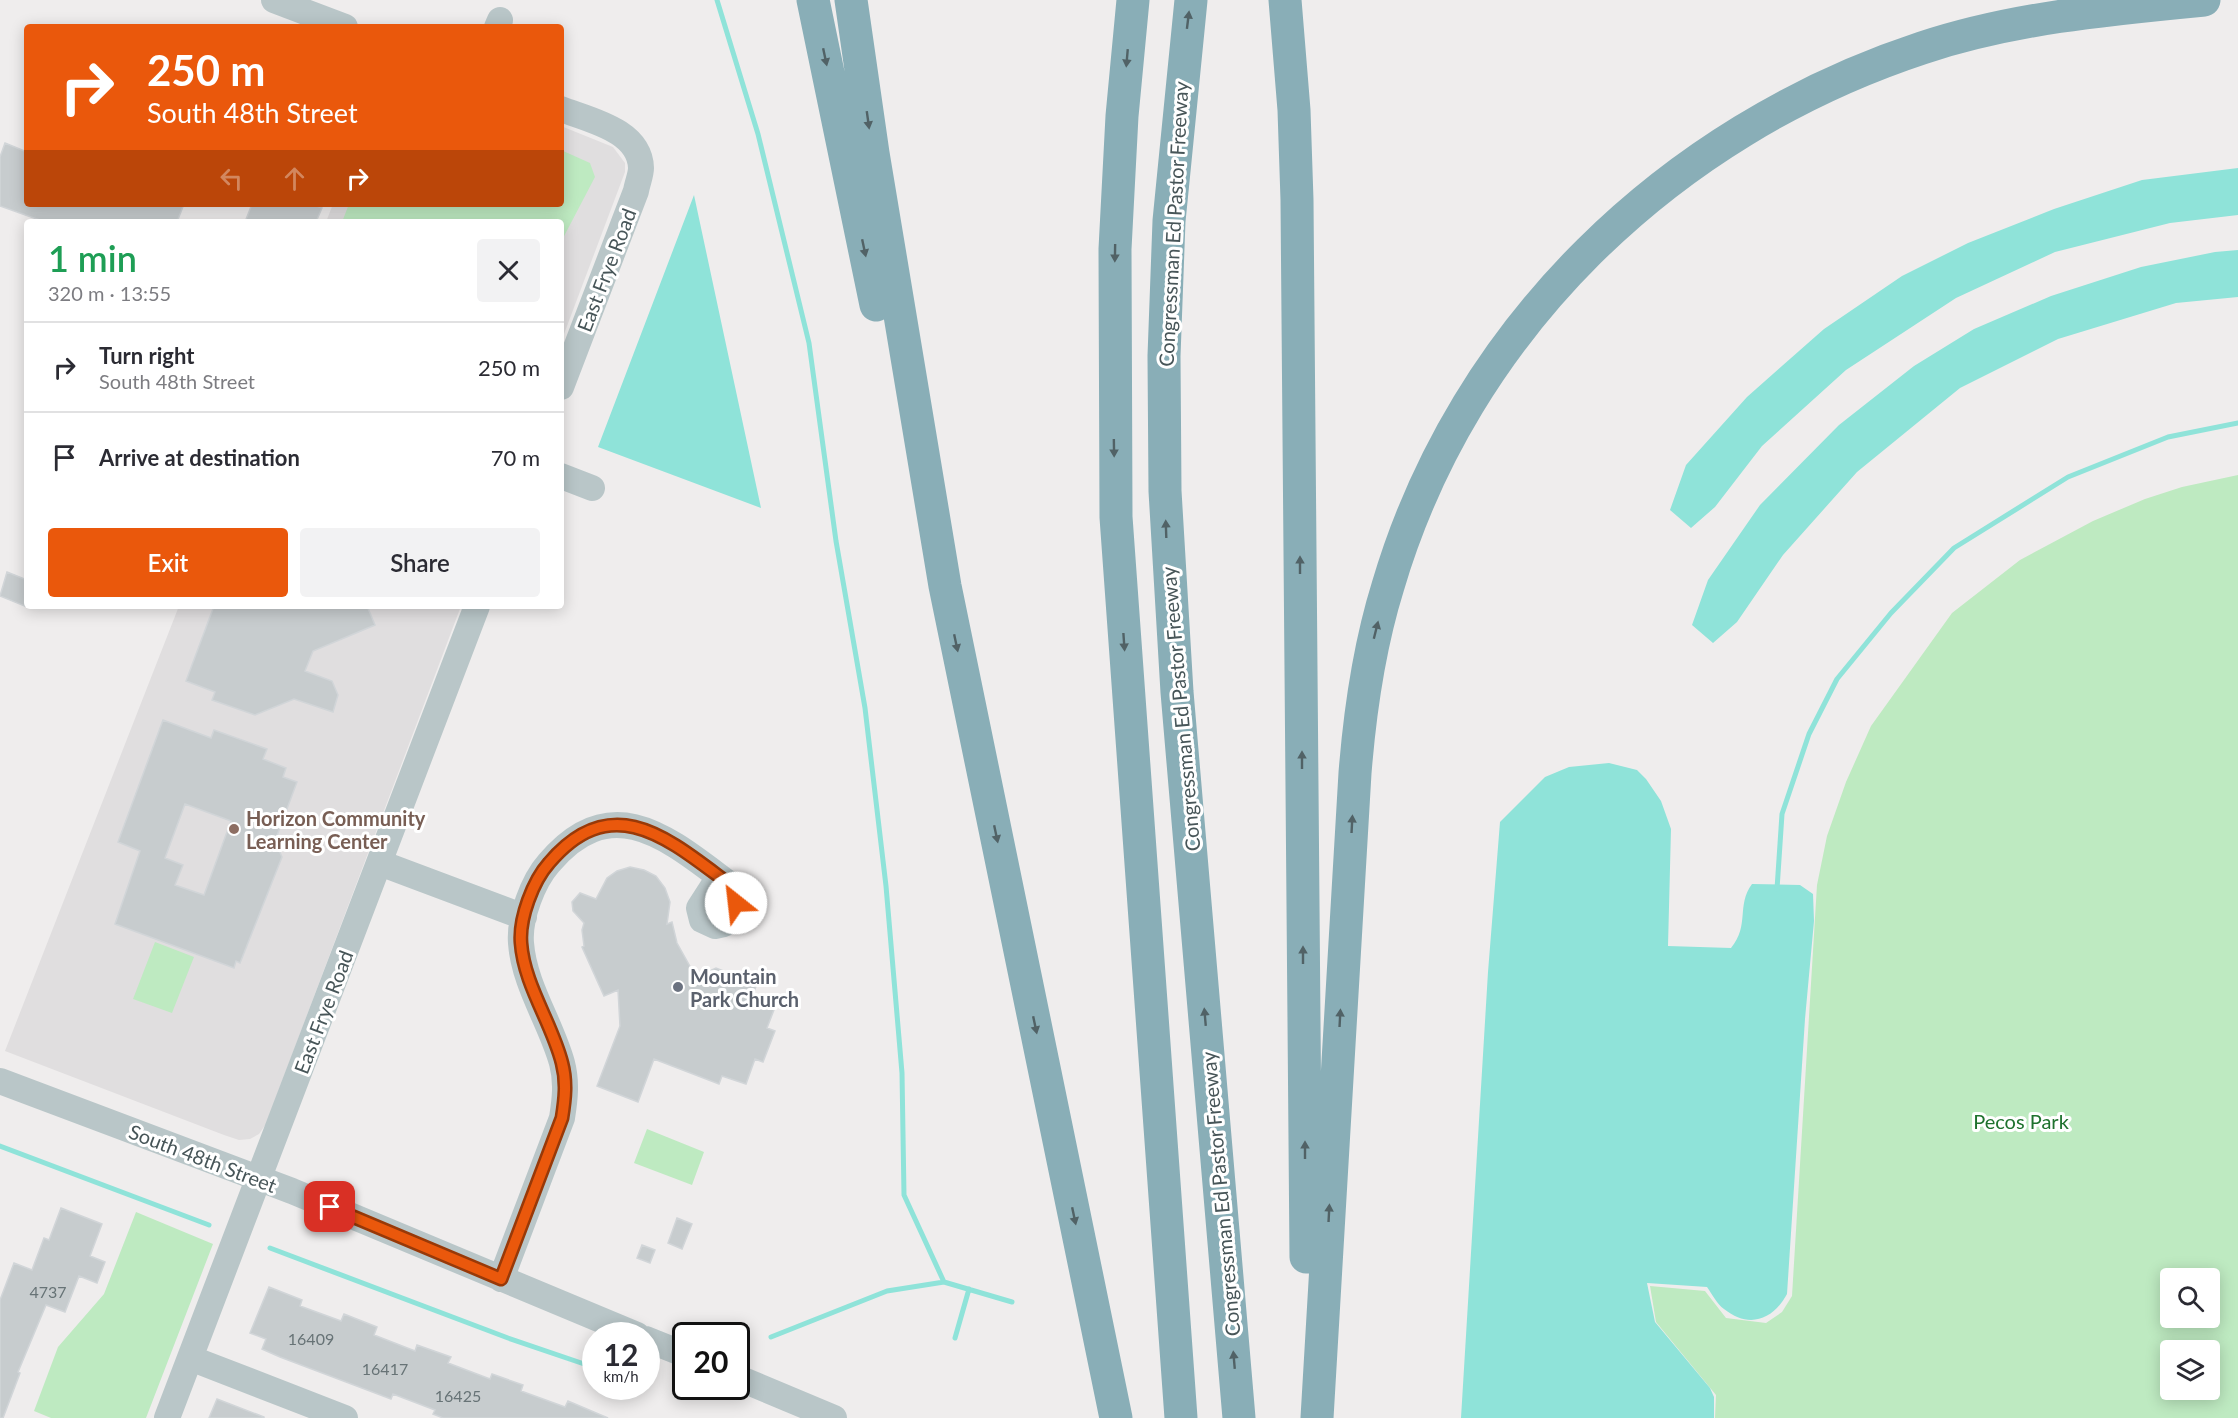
<!DOCTYPE html>
<meta charset="utf-8">
<style>
:root{--surface:#fff;--page:#f2f2f3;--text:#2b2b33;--muted:#7c7c81;--line:#e1e1e2;--accent:#ea580c}
body{margin:0;font-family:Lato,sans-serif;background:var(--page);color:var(--text);height:100vh;display:flex;flex-direction:column;font-size:22px;white-space:nowrap}
*{box-sizing:border-box;margin:0}
p{font-size:20px;color:var(--muted)}
.icon{flex:none;width:33px;height:33px;fill:none;stroke:currentColor;stroke-width:2;stroke-linecap:round;stroke-linejoin:round}
.map{position:relative;flex:1;overflow:hidden}
.panel{position:absolute;left:24px;top:219px;width:540px;height:390px;display:flex;flex-direction:column;background:var(--surface);border-radius:6px;box-shadow:0 3px 15px #0003}
.panel>*{flex:none}
.guide{position:absolute;left:24px;top:24px;width:540px;height:183px;border-radius:6px;box-shadow:0 3px 15px #0003;background:#ea580c;color:#fff;overflow:hidden}
.fabs{position:absolute;left:2160px;top:1268px;display:grid;gap:12px}
.fabs a{display:grid;place-items:center;width:60px;height:60px;border-radius:6px;background:var(--surface);box-shadow:0 3px 15px #0003;font-size:30px}
.speed{position:absolute;left:582px;top:1322px;display:flex;gap:12px;font-size:30px;font-weight:700;text-align:center}
.speed>*{display:grid;place-content:center;width:78px;height:78px;border-radius:50%;background:var(--surface);box-shadow:0 3px 15px #0003;line-height:1}
.speed small{font-size:15px;font-weight:400}
.speed .limit{border:3px solid #111;border-radius:9px;background:#fff;color:#111}
.pin{position:absolute;display:grid;place-items:center;width:51px;height:51px;color:#fff;margin:-26px;border-radius:12px;box-shadow:0 3px 9px #0006}
.me{position:absolute;width:66px;margin:-33px;rotate:331deg;stroke-linejoin:round;filter:drop-shadow(0 0 4px #0008)}
.turn{display:flex;align-items:center;gap:21px;height:126px;padding:0 24px;font-size:27px}
.turn .icon{width:78px;height:78px;stroke-width:2.5}
.turn b{display:block;font-size:42px;line-height:51px}
.lanes{display:flex;align-items:center;height:57px;padding:0 24px;background:#0003;justify-content:center;gap:30px;direction:ltr}
.lanes .off{opacity:.35}
.round{display:grid;place-items:center;flex:none;width:63px;height:63px;border-radius:6px;background:var(--page)}
.head{display:flex;align-items:center;justify-content:space-between;height:102px;padding:0 24px}
h1{font-size:36px;font-weight:600;line-height:45px;color:#1e9e55}
.primary-button{display:flex;gap:12px;margin-top:auto;padding:12px 24px}
.primary-button a{flex:1;height:69px;border-radius:6px;background:var(--accent);color:#fff;font-size:24px;font-weight:600;line-height:69px;text-align:center}
.primary-button a+a{background:var(--page);color:var(--text)}
ul{padding:0;list-style:none}
li{display:flex;align-items:center;gap:18px;height:90px;padding:0 24px;border-top:2px solid var(--line)}
li div{flex:1}
li b{display:block;font-size:22px}
li em{font-style:normal}
.map>svg:first-child{display:block}
.education{fill:#e0dedf}
.green{fill:#beeac1;fill-rule:evenodd}
.water{fill:#8fe3d9}
.lines{fill:none;stroke-linecap:round;stroke-linejoin:round}
.stream{stroke:#8fe3d9;stroke-width:5}
.building{fill:#c7ccce;stroke:#d1d5d8;stroke-width:1.5;fill-rule:evenodd}
.minor{stroke:#b9c6c8;stroke-width:26}
.highway{stroke:#89aeb7;stroke-width:33}
.oneway{fill:#516266}
.route-casing{stroke:#983908;stroke-width:15}
.route{stroke:#ea580c;stroke-width:10}
.education-dot{fill:#8d6e63;stroke:#fff;stroke-width:2}
.worship-dot{fill:#6b7280;stroke:#fff;stroke-width:2}
.labels{text-anchor:middle;dominant-baseline:central;stroke-width:6;stroke-linejoin:round;paint-order:stroke}
.number-label{font-size:16px;fill:#677376}
.street-label{font-size:20px;fill:#475558;stroke:#fff}
.education-label{font-size:20px;font-weight:bold;fill:#785e54;stroke:#fff;text-anchor:start}
.worship-label{font-size:20px;font-weight:bold;fill:#5b616d;stroke:#fff;text-anchor:start}
.park-label{font-size:20px;fill:#1f722e;stroke:#fff}
</style>
<div class="map">
<svg width="2238" height="1418" viewBox="0 0 2238 1418">
<rect width="100%" height="100%" fill="#efeded"/>
<path class="education" d="M561 126 613 147 625 163V172L561 342V222H326L333 204H561Z
M179 606H461L266 1124 259 1134 250 1139 239 1140 224 1135 5 1051Z"/>
<path class="green" d="M561 150 590 163 595 177 561 242V222H342L349 204H561Z
M2238 475V1418H1715L1716 1395 1656 1322 1650 1286 1705 1291 1726 1318 1766 1323 1782 1312 1792 1296 1817 885 1827 836 1846 782 1871 726 1952 613 2020 560 2093 521 2145 499 2182 487ZM2170 1278H2210V1317H2170ZM2170 1350H2210V1389H2170Z
M155 942 194 957 172 1013 133 999Z
M647 1129 704 1152 692 1185 634 1163Z
M136 1212 213 1244 146 1418H51L34 1411 58 1347 104 1294Z"/>
<path class="water" d="M2238 168V215L2170 223 2055 252 1956 298 1846 370 1762 446 1715 507 1691 528 1670 510 1686 465 1747 397 1824 329 1902 276 1968 243 2054 209 2142 180Z
M694 195 761 508 598 447Z
M2238 250V297L2176 303 2058 339 1960 388 1857 472 1783 555 1737 622 1713 643 1692 625 1708 580 1760 505 1839 425 1914 366 1974 329 2051 296 2141 267 2215 252Z
M1609 763 1637 770 1646 779 1661 801 1671 829 1668 946 1731 948C1750 925 1736 906 1752 884L1800 885 1813 894 1814 921 1805 1019 1787 1294C1773 1320 1749 1329 1724 1309 1717 1304 1712 1294 1707 1287L1647 1283 1655 1322 1710 1388 1714 1397V1418H1461L1488 972 1500 822 1545 777 1569 767Z"/>
<g class="lines">
<path class="stream" d="M717 0 758 134 809 343 836 541 865 708 886 886 902 1073 904 1195 944 1282 1012 1302
M1777 889 1782 814 1809 734 1837 679 1891 613 1954 548 2068 477 2168 437 2238 423
M0 1146 209 1225
M270 1248 508 1338 596 1368
M771 1337 887 1291 944 1282
M955 1338 969 1289
M646 1383H647"/>
</g>
<path class="building" d="M5 143 27 152V204H184L177 222H45L0 206V157Z
M252 204H311L322 208 316 222H245Z
M7 572 27 580V607L0 596Z
M214 606H367L375 625 313 651 305 671 332 681 338 695 333 712 294 699 255 715 212 700 215 692 186 681Z
M163 720 211 738 214 730 267 749 263 759 286 768 283 777 297 782 275 841 282 857 240 963 236 961 234 968 115 924 140 851 118 842ZM185 804 231 821 204 895 175 885 183 865 165 858Z
M630 867 644 870 656 876 665 888 670 902 667 924 672 922 677 943 696 977 716 968 757 984 753 994 777 1002 767 1028 775 1031 763 1062 755 1059 746 1084 722 1076 719 1084 654 1059 638 1102 597 1086 620 1026 618 990 604 996 582 947 584 946 582 930 584 923 573 911 572 902 580 893 596 899 607 878 617 871Z
M61 1208 102 1224 90 1256 105 1262 97 1283 79 1276 65 1312 46 1305 18 1372 20 1373 3 1418H0V1300L14 1263 32 1270 44 1238 49 1240Z
M677 1218 692 1224 682 1249 668 1243Z
M642 1245 655 1250 650 1263 637 1258Z
M269 1287 302 1300 300 1306 341 1321 344 1314 377 1327 374 1335 415 1351 417 1345 451 1357 448 1363 490 1379 492 1374 523 1385 521 1391 565 1407 568 1401 608 1418H443L433 1414 435 1410 393 1394 391 1399 280 1357 262 1349 266 1339 250 1333Z
M217 1399 264 1417V1418H209Z"/>
<g class="lines">
<path class="minor" d="M274 0 345 27
M497 27 500 20
M561 109C589 120 640 130 641 168 641 175 637 184 636 191L561 387
M561 476 592 488
M380 863 524 917
M0 1081 292 1191 637 1335
M501 1279 562 1118C565 1099 567 1082 562 1063 551 1023 524 985 521 943 519 918 533 881 549 863 615 785 674 844 736 889 736 904 733 912 724 924L715 926 702 920 699 908 719 877
M646 1339 686 1355
M190 1358 345 1418
M736 1377 834 1418
M167 1418 477 606"/>
<path class="highway" d="M813 0 876 305
M851 0 873 153 945 586 1116 1418
M1133 0 1122 116 1115 249 1116 517 1181 1418
M1191 0 1169 221 1164 356 1165 491 1177 692 1239 1418
M1285 0 1294 110 1297 200 1306 1257
M1317 1418 1355 773C1360 710 1369 647 1388 586 1464 328 1670 131 1922 48 2012 18 2110 9 2204 0"/>
</g>
<defs><path id="oneway-solid" d="M-6-.8H1V-3.2L6.5 0L1 3.2V.8H-6Z" transform="scale(1.5)"/></defs>
<g class="oneway">
<use href="#oneway-solid" transform="translate(1188 20) rotate(-83)"/>
<use href="#oneway-solid" transform="translate(825 57) rotate(78)"/>
<use href="#oneway-solid" transform="translate(1127 58) rotate(95)"/>
<use href="#oneway-solid" transform="translate(868 120) rotate(82)"/>
<use href="#oneway-solid" transform="translate(864 248) rotate(78)"/>
<use href="#oneway-solid" transform="translate(1115 253) rotate(91)"/>
<use href="#oneway-solid" transform="translate(1114 448) rotate(89)"/>
<use href="#oneway-solid" transform="translate(1166 529) rotate(-92)"/>
<use href="#oneway-solid" transform="translate(1300 565) rotate(-90)"/>
<use href="#oneway-solid" transform="translate(1376 630) rotate(-76)"/>
<use href="#oneway-solid" transform="translate(1124 642) rotate(86)"/>
<use href="#oneway-solid" transform="translate(956 643) rotate(78)"/>
<use href="#oneway-solid" transform="translate(1302 760) rotate(-90)"/>
<use href="#oneway-solid" transform="translate(1352 824) rotate(-87)"/>
<use href="#oneway-solid" transform="translate(996 834) rotate(78)"/>
<use href="#oneway-solid" transform="translate(1303 955) rotate(-90)"/>
<use href="#oneway-solid" transform="translate(1205 1017) rotate(-95)"/>
<use href="#oneway-solid" transform="translate(1340 1018) rotate(-87)"/>
<use href="#oneway-solid" transform="translate(1035 1025) rotate(78)"/>
<use href="#oneway-solid" transform="translate(1305 1150) rotate(-90)"/>
<use href="#oneway-solid" transform="translate(1329 1213) rotate(-87)"/>
<use href="#oneway-solid" transform="translate(1074 1216) rotate(78)"/>
<use href="#oneway-solid" transform="translate(1234 1360) rotate(-95)"/>
</g>
<g class="lines">
<defs>
<path id="route" d="M330 1207 501 1279 562 1118C565 1099 567 1082 562 1063 552 1023 524 985 521 943 519 918 533 881 549 863 615 785 674 844 736 889V903"/>
</defs>
<use href="#route" class="route-casing"/>
<use href="#route" class="route"/>
</g>
<circle class="education-dot" cx="234" cy="829" r="6"/>
<circle class="worship-dot" cx="678" cy="987" r="6"/>
<g class="labels">
<g class="number-label">
<text x="48" y="1291">4737</text>
<text x="311" y="1338">16409</text>
<text x="385" y="1368">16417</text>
<text x="458" y="1395">16425</text>
</g>
<g class="street-label">
<text transform="translate(1173 224) rotate(-87)">Congressman Ed Pastor Freeway</text>
<text transform="translate(606 270) rotate(-69)">East Frye Road</text>
<text transform="translate(1180 709) rotate(-95)">Congressman Ed Pastor Freeway</text>
<text transform="translate(323 1012) rotate(-69)">East Frye Road</text>
<text transform="translate(203 1158) rotate(21)">South 48th Street</text>
<text transform="translate(1220 1194) rotate(-95)">Congressman Ed Pastor Freeway</text>
</g>
<g class="education-label">
<text x="246" y="818">Horizon Community<tspan x="246" dy="23">Learning Center</tspan></text>
</g>
<g class="worship-label">
<text x="690" y="976">Mountain<tspan x="690" dy="23">Park Church</tspan></text>
</g>
<g class="park-label">
<text x="2021" y="1121">Pecos Park</text>
</g>
</g>
</svg>
<div class="fabs">
<a><svg class="icon" aria-label="search" viewBox="0 0 24 24"><circle cx="10" cy="10" r="6"/><path d="M15 15l6 6"/></svg></a>
<a><svg class="icon" aria-label="layers" viewBox="0 0 24 24"><path d="M12 4l9 5-9 5-9-5zM3 14l9 5 9-5"/></svg></a>
</div>
<div class="speed"><div>12<small>km/h</small></div><div class="limit">20</div></div>
<div class="pin" style="left:330px;top:1207px;background:#d93025"><svg class="icon" aria-label="arrive" viewBox="0 0 24 24"><path d="M6 21V4h12l-3 4 3 4H6"/></svg></div>
<svg class="me" style="left:736px;top:903px" viewBox="-20 -20 40 40"><circle r="19" fill="#fff"/><path d="M0-13L10 11 0 6-10 11z" fill="#ea580c"/></svg>
<div class="guide">
<div class="turn"><svg class="icon" aria-label="right" viewBox="0 0 24 24"><path d="M7 20v-9h11M14 6l5 5-5 5"/></svg><div><b>250 m</b>South 48th Street</div></div>
<div class="lanes"><svg class="icon off" aria-label="left" viewBox="0 0 24 24"><path d="M17 20v-9H6M10 6l-5 5 5 5"/></svg><svg class="icon off" aria-label="ahead" viewBox="0 0 24 24"><path d="M12 20V5M6 11l6-6 6 6"/></svg><svg class="icon" aria-label="right" viewBox="0 0 24 24"><path d="M7 20v-9h11M14 6l5 5-5 5"/></svg></div>
</div>
<section class="panel">
<div class="head"><div><h1>1 min</h1><p>320 m · 13:55</p></div><a class="round"><svg class="icon" aria-label="close" viewBox="0 0 24 24"><path d="M6 6l12 12M18 6L6 18"/></svg></a></div>
<ul>
<li><svg class="icon" aria-label="right" viewBox="0 0 24 24"><path d="M7 20v-9h11M14 6l5 5-5 5"/></svg><div><b>Turn right</b><p>South 48th Street</p></div><em>250 m</em></li>
<li><svg class="icon" aria-label="arrive" viewBox="0 0 24 24"><path d="M6 21V4h12l-3 4 3 4H6"/></svg><div><b>Arrive at destination</b></div><em>70 m</em></li>
</ul>
<div class="primary-button"><a>Exit</a><a>Share</a></div>
</section>
</div>
